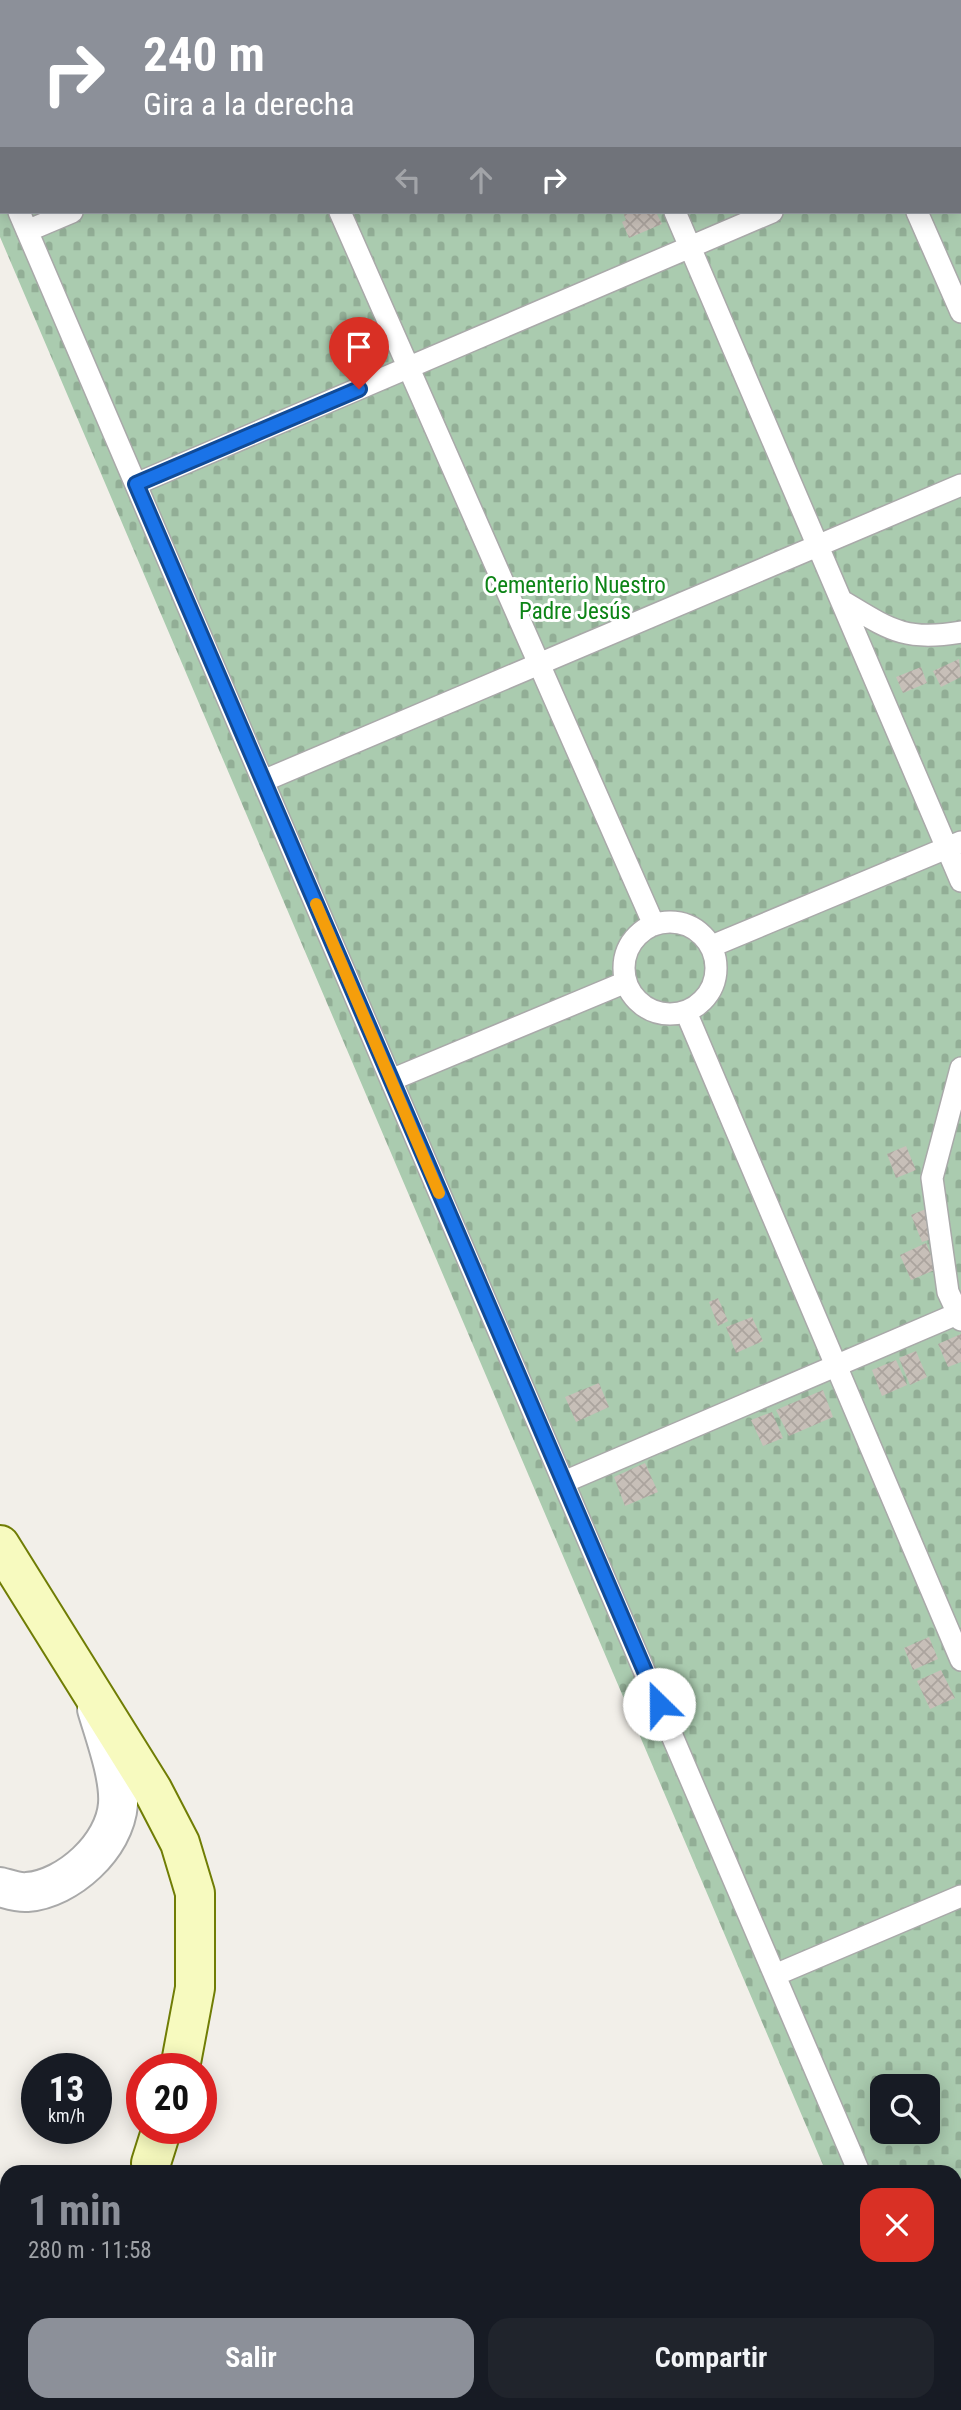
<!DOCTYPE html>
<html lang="es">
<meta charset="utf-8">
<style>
:root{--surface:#171b24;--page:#20242c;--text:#f1f3f6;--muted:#9ea1a6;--accent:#8c9099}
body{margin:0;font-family:"Roboto Condensed",sans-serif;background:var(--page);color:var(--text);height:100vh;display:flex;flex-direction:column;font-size:26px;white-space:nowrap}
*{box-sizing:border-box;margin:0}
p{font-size:23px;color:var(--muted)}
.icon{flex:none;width:38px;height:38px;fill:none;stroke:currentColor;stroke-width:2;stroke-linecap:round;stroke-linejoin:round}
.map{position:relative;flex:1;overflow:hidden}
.drawer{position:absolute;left:0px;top:2165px;width:962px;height:247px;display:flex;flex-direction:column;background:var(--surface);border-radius:21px 21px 0 0;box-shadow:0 4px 18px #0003}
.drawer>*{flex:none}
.top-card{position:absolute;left:0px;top:0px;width:962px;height:214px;box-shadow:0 4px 18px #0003;background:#8c9099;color:#fff;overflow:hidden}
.tools{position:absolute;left:870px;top:2074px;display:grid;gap:14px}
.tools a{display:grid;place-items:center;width:70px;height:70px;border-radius:14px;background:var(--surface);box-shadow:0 4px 18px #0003;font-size:35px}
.speed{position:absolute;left:21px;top:2053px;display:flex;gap:14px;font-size:35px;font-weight:700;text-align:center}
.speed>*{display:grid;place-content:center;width:91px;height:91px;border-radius:50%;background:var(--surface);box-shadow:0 4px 18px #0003;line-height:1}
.speed small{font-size:18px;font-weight:400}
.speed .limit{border:10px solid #d22;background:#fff;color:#111}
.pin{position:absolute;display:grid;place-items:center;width:60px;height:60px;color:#fff;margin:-72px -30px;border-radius:50% 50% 50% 0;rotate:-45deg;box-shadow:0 0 7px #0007}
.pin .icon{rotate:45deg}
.me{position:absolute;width:77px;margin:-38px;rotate:337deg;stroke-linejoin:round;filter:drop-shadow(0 0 5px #0008)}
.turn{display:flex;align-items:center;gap:24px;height:147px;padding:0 28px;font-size:32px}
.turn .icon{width:91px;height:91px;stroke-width:2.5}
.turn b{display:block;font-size:49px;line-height:60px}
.lanes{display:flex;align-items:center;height:66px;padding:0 28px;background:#0003;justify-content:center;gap:35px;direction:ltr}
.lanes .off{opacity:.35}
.round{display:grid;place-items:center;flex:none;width:74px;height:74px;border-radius:21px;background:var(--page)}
.head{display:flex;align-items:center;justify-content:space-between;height:119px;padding:0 28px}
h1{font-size:42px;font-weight:700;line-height:52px;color:var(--accent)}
.cta{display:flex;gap:14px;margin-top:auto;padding:14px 28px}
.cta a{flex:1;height:80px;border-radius:21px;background:var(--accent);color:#fff;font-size:28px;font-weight:700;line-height:80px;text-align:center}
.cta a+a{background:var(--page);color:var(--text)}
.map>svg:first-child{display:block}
.grass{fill:url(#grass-dots)}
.cemetery{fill:url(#cemetery-stones);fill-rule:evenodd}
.building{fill:url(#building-cross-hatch)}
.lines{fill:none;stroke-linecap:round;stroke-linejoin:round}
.lane-casing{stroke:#a9a9a9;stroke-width:24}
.street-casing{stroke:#a9a9a9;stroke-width:42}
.secondary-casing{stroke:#707d05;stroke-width:42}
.primary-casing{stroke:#a06b00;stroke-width:42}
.lane{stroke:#fff;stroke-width:21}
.street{stroke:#fff;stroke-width:38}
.secondary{stroke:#f7fabf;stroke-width:38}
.primary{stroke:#fcd6a4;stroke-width:38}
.route-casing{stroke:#114b97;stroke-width:18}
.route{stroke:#1a73e8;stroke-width:12}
.slow{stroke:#f59e0b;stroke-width:12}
.labels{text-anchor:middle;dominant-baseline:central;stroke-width:6;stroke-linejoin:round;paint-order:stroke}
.park-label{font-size:23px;fill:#0c8416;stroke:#fff}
</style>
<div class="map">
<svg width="961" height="2410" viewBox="0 0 961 2410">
<defs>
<pattern id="grass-dots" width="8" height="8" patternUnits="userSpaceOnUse" patternTransform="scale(1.75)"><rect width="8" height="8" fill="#cdebb0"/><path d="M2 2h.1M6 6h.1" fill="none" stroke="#b0c997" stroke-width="1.8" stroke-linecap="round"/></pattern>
<pattern id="cemetery-stones" width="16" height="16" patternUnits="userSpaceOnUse" patternTransform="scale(1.75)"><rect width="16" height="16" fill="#aacbaf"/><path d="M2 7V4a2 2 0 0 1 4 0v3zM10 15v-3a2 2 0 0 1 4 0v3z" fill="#92ae96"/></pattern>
<pattern id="building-cross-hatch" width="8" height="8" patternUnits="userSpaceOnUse" patternTransform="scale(1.75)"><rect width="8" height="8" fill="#c7bfb8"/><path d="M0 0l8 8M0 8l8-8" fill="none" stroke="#aba49e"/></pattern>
</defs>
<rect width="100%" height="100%" fill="#f2efe9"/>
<path class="grass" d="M7 2313V2404H198L201 2410H0V2314Z"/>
<path class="cemetery" d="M0 0H961V2410H927L925 2405 956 2404V2172H826L0 237ZM2 2H961V212H2ZM882 2086H928V2132H882Z"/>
<path class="building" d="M623 212H656L662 224 629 238 622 222 626 220Z
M959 659 961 677 941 687 933 671Z
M921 667 927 683 903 693 896 677Z
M906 1146 916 1170 896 1178 887 1154Z
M926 1209 938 1237 922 1242 911 1215Z
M926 1243 937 1269 911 1280 900 1255Z
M718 1298 728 1321 718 1326 709 1302Z
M752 1317 763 1341 736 1353 726 1327Z
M961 1334V1362L948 1367 938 1344Z
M916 1351 927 1377 910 1385 899 1358Z
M896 1360 907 1385 882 1396 872 1370Z
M599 1383 609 1407 576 1422 565 1397Z
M823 1390 833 1417 789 1436 776 1410Z
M772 1412 783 1438 763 1446 751 1420Z
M645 1463 658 1492 625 1506 614 1477Z
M929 1637 938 1659 913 1670 904 1648Z
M941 1670 955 1698 930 1709 917 1681Z"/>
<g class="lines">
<defs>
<path id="lane" d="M247 0 248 2
M584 0 585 2
M824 0 825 2
M557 2 561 0
M0 168 2 172
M19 212 859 2172
M340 212 654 925
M675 212 961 881
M917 212 961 312
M27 231 72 212
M136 484 772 212
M842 601C889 629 904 642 961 632
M263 781 961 485
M624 968a46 46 0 1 1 92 0a46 46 0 1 1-92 0Z
M712 946 961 842
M686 1012 961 1660
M961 1068 932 1178 948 1292 961 1320
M391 1080 626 982
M564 1482 957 1314
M775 1975 961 1896
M956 2377 961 2375"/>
<path id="street" d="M0 1887C8 1889 19 1893 27 1892 68 1889 115 1846 118 1804 120 1777 105 1736 97 1709"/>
<path id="secondary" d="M0 1545 152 1789 180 1843 195 1893V1988L180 2068
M152 2172 151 2163 162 2128"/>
<path id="primary" d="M0 2265 7 2264
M259 2404 263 2410"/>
</defs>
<use href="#lane" class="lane-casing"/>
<use href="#street" class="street-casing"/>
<use href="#secondary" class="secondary-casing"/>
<use href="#primary" class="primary-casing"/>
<use href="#lane" class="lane"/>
<use href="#street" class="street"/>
<use href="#secondary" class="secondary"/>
<use href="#primary" class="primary"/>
</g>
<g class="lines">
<defs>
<path id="route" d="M359 389 136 484 659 1704"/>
</defs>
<use href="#route" class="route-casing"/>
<use href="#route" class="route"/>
<path class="slow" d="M316 904 439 1193"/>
</g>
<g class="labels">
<g class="park-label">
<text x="575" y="585">Cementerio Nuestro<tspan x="575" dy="26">Padre Jesús</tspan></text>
</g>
</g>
</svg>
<div class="tools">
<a><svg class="icon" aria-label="search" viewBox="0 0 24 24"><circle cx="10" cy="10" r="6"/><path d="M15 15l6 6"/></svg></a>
</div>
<div class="speed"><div>13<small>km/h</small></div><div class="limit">20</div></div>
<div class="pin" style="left:359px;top:389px;background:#d93025"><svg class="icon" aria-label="arrive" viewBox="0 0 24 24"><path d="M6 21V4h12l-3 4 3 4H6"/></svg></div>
<svg class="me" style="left:659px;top:1704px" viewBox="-20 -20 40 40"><circle r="19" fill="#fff"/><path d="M0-13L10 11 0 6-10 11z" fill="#1a73e8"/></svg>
<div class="top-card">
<div class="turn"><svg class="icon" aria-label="right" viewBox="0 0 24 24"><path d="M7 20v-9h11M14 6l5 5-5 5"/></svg><div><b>240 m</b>Gira a la derecha</div></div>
<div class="lanes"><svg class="icon off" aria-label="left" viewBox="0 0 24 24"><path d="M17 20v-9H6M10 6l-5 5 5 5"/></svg><svg class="icon off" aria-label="ahead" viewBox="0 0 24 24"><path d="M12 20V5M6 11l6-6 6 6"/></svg><svg class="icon" aria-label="right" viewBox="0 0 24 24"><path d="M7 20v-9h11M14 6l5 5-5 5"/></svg></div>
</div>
<section class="drawer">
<div class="head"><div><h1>1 min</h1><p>280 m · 11:58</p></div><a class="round" style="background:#d93025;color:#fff"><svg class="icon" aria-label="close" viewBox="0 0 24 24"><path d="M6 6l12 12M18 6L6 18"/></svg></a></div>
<div class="cta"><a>Salir</a><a>Compartir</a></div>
</section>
</div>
